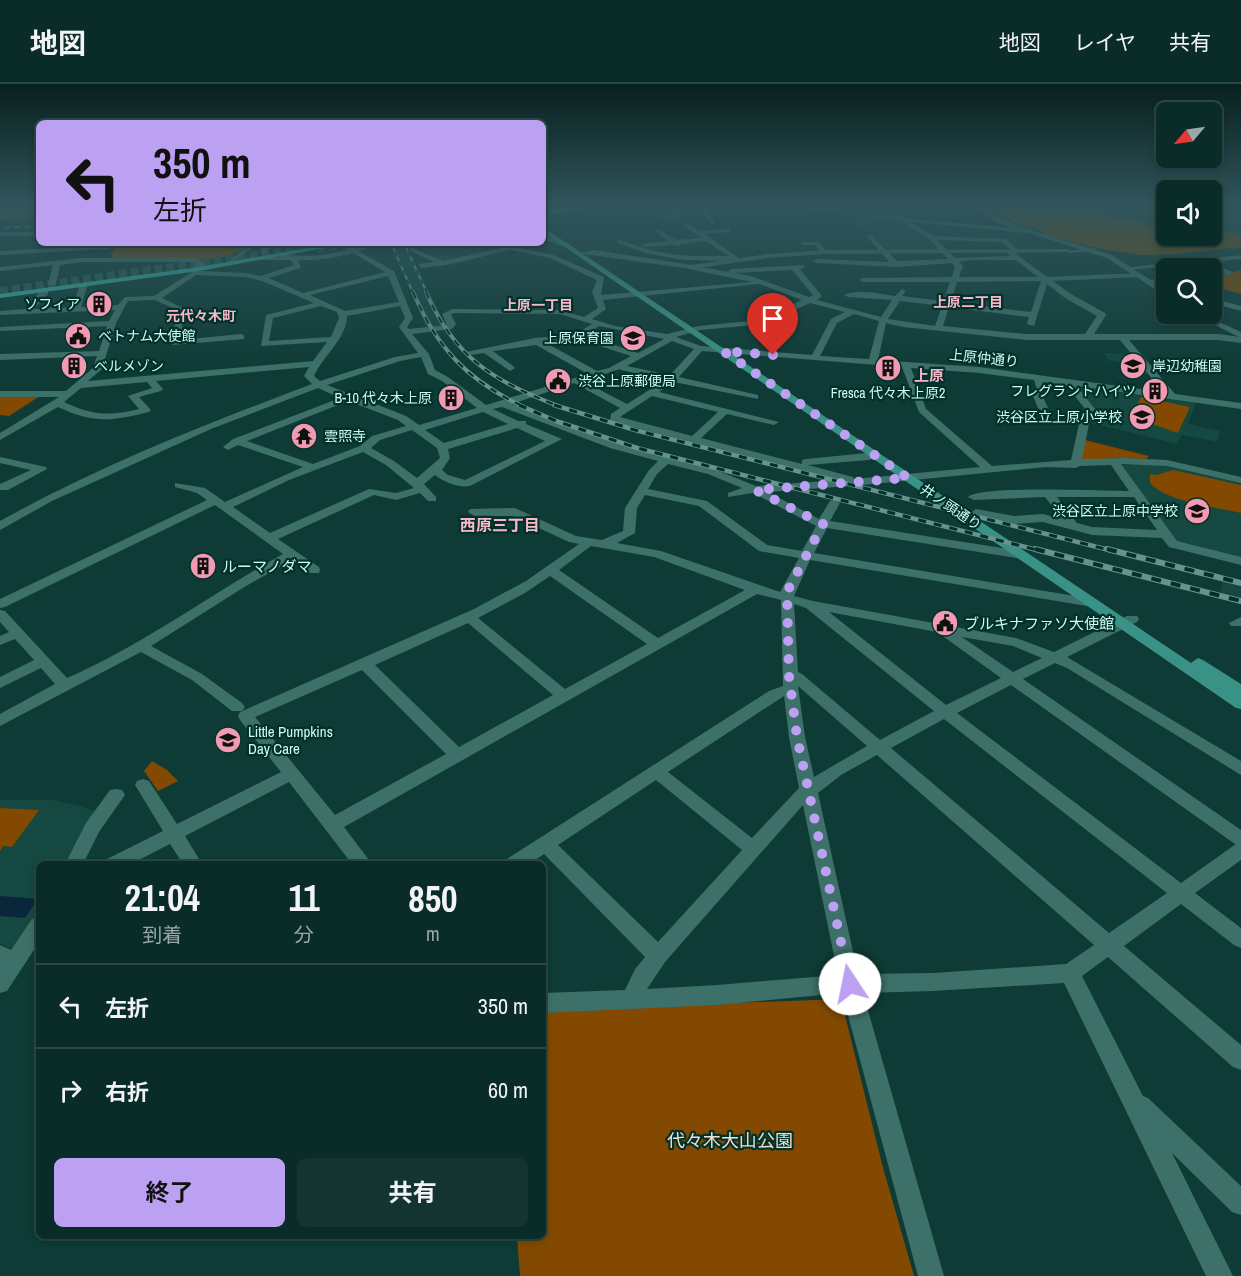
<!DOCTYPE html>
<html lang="ja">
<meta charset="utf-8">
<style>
:root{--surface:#0a2c28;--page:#133430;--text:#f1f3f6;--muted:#99a7a8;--line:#2a4845;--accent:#bca0f2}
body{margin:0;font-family:"Archivo Narrow","Noto Sans JP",sans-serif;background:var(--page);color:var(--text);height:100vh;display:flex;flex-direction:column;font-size:22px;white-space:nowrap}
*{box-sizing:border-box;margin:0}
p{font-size:20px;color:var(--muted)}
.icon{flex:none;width:33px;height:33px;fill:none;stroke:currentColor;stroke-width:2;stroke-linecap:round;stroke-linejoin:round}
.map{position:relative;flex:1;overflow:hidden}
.details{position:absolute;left:36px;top:777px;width:510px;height:378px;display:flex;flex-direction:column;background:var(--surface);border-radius:9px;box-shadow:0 3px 9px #0003,0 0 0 2px var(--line)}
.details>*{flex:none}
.guide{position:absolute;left:36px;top:36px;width:510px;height:126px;border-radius:9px;box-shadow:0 3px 9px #0003,0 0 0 2px var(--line);background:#bca0f2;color:#111;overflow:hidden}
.needle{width:39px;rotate:241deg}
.fabs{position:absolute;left:1156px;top:18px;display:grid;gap:12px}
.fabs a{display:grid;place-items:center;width:66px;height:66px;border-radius:9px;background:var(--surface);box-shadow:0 3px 9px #0003,0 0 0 2px var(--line);font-size:30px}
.pin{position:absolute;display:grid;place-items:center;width:51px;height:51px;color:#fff;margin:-62px -26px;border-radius:50% 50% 50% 0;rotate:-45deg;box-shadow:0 0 6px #0007}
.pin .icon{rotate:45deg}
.me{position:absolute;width:66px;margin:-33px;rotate:349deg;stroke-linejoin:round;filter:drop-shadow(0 0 4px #0008)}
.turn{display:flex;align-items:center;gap:21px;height:126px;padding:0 18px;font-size:27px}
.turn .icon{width:78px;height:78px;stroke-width:2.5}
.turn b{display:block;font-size:42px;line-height:51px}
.eta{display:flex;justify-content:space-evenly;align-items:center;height:102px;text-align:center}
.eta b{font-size:36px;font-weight:700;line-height:42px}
.action{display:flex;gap:12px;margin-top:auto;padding:12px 18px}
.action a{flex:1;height:69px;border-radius:9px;background:var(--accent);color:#111;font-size:24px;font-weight:700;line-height:69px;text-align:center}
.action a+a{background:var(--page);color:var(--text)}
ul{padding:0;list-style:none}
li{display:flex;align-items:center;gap:18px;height:84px;padding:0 18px;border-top:2px solid var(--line)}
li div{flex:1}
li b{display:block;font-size:22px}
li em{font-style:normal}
header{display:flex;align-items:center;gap:36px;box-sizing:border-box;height:84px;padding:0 30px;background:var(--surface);border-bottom:2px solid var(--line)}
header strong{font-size:28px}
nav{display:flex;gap:33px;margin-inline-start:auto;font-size:21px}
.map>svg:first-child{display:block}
.built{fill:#144841}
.green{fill:#834900}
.water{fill:#09263a}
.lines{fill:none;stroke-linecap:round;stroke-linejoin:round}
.motorway-tunnel{stroke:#2b5851;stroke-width:8;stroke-dasharray:8 4;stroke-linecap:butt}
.minor{fill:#3d7068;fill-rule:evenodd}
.tertiary{fill:#3d7068;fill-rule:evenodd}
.secondary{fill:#399285;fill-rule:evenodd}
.primary{fill:#30ac9b;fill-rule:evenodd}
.rail-far3-casing{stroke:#68928b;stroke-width:2}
.rail-far2-casing{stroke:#68928b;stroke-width:4}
.rail-far1-casing{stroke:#68928b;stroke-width:4.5}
.rail-casing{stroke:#68928b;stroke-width:6}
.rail-far3{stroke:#01312b;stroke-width:1.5;stroke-dasharray:5;stroke-linecap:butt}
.rail-far2{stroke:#01312b;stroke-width:2;stroke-dasharray:7;stroke-linecap:butt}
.rail-far1{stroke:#01312b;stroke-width:3;stroke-dasharray:8;stroke-linecap:butt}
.rail{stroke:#01312b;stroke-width:4;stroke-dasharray:10;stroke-linecap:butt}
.route{stroke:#bca0f2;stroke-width:10;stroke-dasharray:0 18}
.labels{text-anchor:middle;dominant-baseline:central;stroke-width:4.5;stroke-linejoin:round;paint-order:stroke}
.far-neighbourhood-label{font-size:14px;font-weight:bold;fill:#f9b6c7;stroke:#01312b}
.far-poi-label{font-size:14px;fill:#d2f9f1;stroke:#01312b;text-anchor:end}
.far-street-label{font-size:14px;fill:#d2f9f1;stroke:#01312b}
.far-quarter-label{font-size:15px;font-weight:bold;fill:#f9b6c7;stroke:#01312b}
.poi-label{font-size:15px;fill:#d2f9f1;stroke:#01312b;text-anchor:start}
.neighbourhood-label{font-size:16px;font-weight:bold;fill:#f9b6c7;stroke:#01312b}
.near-park-label{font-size:18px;fill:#f1ddcc;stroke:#01312b}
</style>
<header>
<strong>地図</strong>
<nav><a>地図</a><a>レイヤ</a><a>共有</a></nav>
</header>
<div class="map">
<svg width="1241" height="1192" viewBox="0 0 1241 1192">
<rect width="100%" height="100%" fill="#0e3b35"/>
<path class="built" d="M980 120H1167V152H1212V120H1241V164L1161 172 1102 166 1013 140Z
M844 131 902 137 928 153 941 166 888 167 873 152Z
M390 159H406L445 241 426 243Z
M426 159H495L503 164 444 178 417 167 413 162Z
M1103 269 1135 270 1150 290 1131 289 1118 277H1110Z
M1075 303 1196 319 1188 340 1220 347 1217 358 1182 351 1177 360 1091 339 1094 326Z
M1138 380 1166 382 1241 398V474L1174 456 1122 381Z
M1223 493 1241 497V520L1220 515Z
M0 716H53L77 721 96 728 68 780H39V829L23 856 14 863 8 864 0 859Z"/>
<path class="green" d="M0 120H39V128L0 132Z
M980 120 995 123 1088 120 1112 131 1107 132 1124 137 1119 134H1132L1167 149V152H1212V149L1229 148 1241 152V163L1173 170 1140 171 1091 163 1043 150 1044 147 1018 140Z
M118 159H253C224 184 160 176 123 176L114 175 111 170Z
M1241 186V210L1212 202V194Z
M0 311 40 312 9 332 0 331Z
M1141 313 1190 323 1178 349 1131 333Z
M1085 356 1149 372 1146 375 1115 374 1079 378Z
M1173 386 1241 401V429C1216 423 1167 418 1150 399V390L1156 391Z
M152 677 167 686 178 697 158 707 144 687Z
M0 724 39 726 12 763 3 762 0 767Z
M841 915 882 1080 914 1192H520L517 1152H543V926Z"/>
<path class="water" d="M0 812 38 815 25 834 0 832Z"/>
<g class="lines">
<path class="motorway-tunnel" d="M543 130 605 120
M317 165 354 159
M0 207 215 177 323 159"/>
<path class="minor" d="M703 120H709L710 131 715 140H711L704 131Z
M769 120H789L897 133 886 123 848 122 932 120 893 123 905 134 1030 146 1028 149 911 138 933 152 1006 155 1019 167 1015 169 1047 193 1141 189 1138 193 1053 197 1071 210 1105 229 1106 231 1094 250H1218L1241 253V259L1218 256H1129L1175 310 1241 319V325L1076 302 1096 326 1089 340 1082 375 1125 374 1167 376 1241 393V399L1167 382 1121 380 1177 457 1241 473V481L1169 463 1162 454 1092 451 1043 438 1014 440 976 433 970 429 976 425 1014 432 1043 430 1062 435 1045 413 974 416 968 413C982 401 1104 407 1129 407L1111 381 1080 382 1075 384 1046 383 863 401 768 408 819 435 830 417 834 416 840 419 830 437 1022 467 1028 471 1022 475 827 444 814 469 1093 515 1100 519 1093 523 810 476 794 512 813 517 1016 554 1054 568 1127 532H1137L1139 535 1137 538 1067 573 1241 677V691L1067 584 1055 579 1023 595 1241 746V776L1195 809 1241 844V864L1234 861 1181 820 1124 862 1241 961V986L1233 983 1108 873 1082 892 1143 1012 1148 1014 1241 1102V1131L1232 1128 1172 1069 1233 1192H1206L1064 899 933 907 863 909 944 1192H918L842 909 717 921 543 929V909L625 906 635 885 645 873 544 770 529 780H505L507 775 769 607 783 602 781 516 757 510 344 743 372 780H352L289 698 185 752 202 780H183L170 760 131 780H105L107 775 163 747 135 701 137 697 143 695 149 697 177 740 281 688 240 636 238 632 240 628 474 525 526 497 579 460 569 458 513 432H474L468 428 470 425 515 424 576 452 602 456 623 447 625 424 649 386 658 377 610 364 502 323 493 325 518 337H526V340L562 355 470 402C459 404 443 398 435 391L424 400 436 413V417H428L420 409 396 416 374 411 278 455 319 483 320 486 319 489H309L292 476 246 502 151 562 202 590 242 619 245 623 242 627H232L192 596 141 568 0 642V630L55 600 41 584 0 604V593L34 576 15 555 0 561V552L9 548 0 538V526L5 527 67 594C143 561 211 510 283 470L215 421 5 523 0 524V515L207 416 197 409 175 403V399L205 404 225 418 303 383 238 361 228 366 223 363 233 355 340 314 318 304 211 345 52 417 0 446V437C99 382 206 340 312 300L304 292 309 283 156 297 163 305 161 307 139 313 151 326 149 328C112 337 94 340 58 323L0 356V349L59 313H0V307H66L93 284 97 272 0 276V270L99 267 107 242 0 247V243L109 237 115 226 0 231V227L25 225 44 203 48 205V210L34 225 73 223 80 200 84 198 88 200 81 223 118 221 125 213 154 212 192 188 196 180 195 178H82L60 181 56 200 52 202 48 200 53 181 0 187V183L82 174H197L204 180 200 187 246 189 261 192 294 181 291 176H261L259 173H314L312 176H298L301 184 269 194 303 209 385 188 345 164 347 161 394 187 413 234 407 243 409 245 447 241 442 230 452 225 560 226 584 233 598 224 592 208 597 196 550 174 510 166 447 181 421 184 418 180 434 178 412 168 406 159H412L417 166 443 177 510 162 554 171 604 193 601 211 752 198 689 185 692 181 728 188 731 185 802 181 806 183 800 185 822 212 817 216 881 233 892 216 848 213 844 211C857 204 880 210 895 212L902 205 906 207 902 212 943 217 950 198H863L859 196 863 194 952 193 955 182 952 179 896 183 817 179 813 177 817 175 889 178 867 152 870 150 897 177 948 175 928 154 902 137ZM937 156 1002 158 1012 167 1008 169 1010 172 955 174ZM971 176H1016L1038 193H959L963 182 959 178ZM792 186 813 211 809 213 751 192 734 189ZM196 191 246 193 262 197 314 219 266 231 261 262 327 258 313 277 88 297 102 285 116 239 128 217 155 216 177 226 172 261 244 255V251L241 250 180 256 185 225 162 214ZM388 192 399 218 345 227 310 211ZM1041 197 1031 228 951 218 957 198ZM759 200 802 216 760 236 699 242 667 250 615 242 592 235 606 225 603 216ZM1047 200 1065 214 1097 232 1085 250H1027L943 242 949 223 1029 233 1027 240 1034 242ZM900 217 942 222 935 242 888 235ZM810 219 845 228 831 235 812 271 701 262 676 253 700 246 765 240ZM321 222 337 228 339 234 331 253 269 257 273 234ZM400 222 405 234 399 243 418 269 395 273 320 297 314 292C323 272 347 254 347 232ZM453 229 560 230 592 240 576 250 535 254 466 268 470 271 484 269 510 287 515 284 513 282 493 267 536 261 588 290 486 321 448 293 435 286 429 270 412 250 452 245 456 240 451 231ZM854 230 879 237 869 275 820 272 837 239ZM886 239 903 243 1027 256H1120L1163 308 979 283 878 276ZM599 242 664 255 638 269 585 251ZM578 255 631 272 609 284 597 287 546 259ZM672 257 694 265 670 291 627 282ZM702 267 902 283 919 328 980 383 854 395 853 393 808 381 869 376 877 372V368L806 375 802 376V380L701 354 727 330 774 341 779 338 659 308 674 298 758 315V311L679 293ZM421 273 428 290 442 297 477 324 419 341 406 332 327 301 400 277ZM911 284 979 289 1034 296 1037 306 1032 309 1038 324 1043 327 1048 324 1042 311 1047 308 1043 298 1066 301 1086 326 1079 340 1071 376 992 382 926 325ZM620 285 621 286 665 296 627 320 583 297ZM147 298 152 304 128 312 139 325C110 332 93 332 64 318L81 304ZM574 299 620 324 611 330 610 337 840 396 756 402 716 386 618 360 512 320ZM652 312 718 328 692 352 620 333ZM348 317 398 336 406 342 372 352 360 362 313 380 247 357ZM483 328 508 340 444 359 425 346ZM517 344 545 357 465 396 448 391 442 386 450 374 448 365ZM412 346 437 364 440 374 417 394 394 377 371 364 380 356ZM363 368 386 381 414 404 396 409 369 405 270 449 233 423 289 396ZM668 380 708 390 742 404 728 409V413L753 409 816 442 802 467 767 461 707 417 648 405 657 390ZM645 411 699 422 759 467 799 474 780 508 661 467 617 459 635 449 637 424ZM1057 413H1134L1157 446 1092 443 1077 439ZM591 462 654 473 745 506 658 554 559 486ZM550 492 647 560 565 605 478 534 525 509ZM794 520 806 524 934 627 880 656 802 590 798 588ZM829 528 937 548 1001 594 946 621ZM468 539 553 611 459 663 375 581ZM962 553 1013 562 1042 574 1013 588ZM362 586 446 670 335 731 255 633ZM1011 601 1235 760H1236L1181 799 957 629ZM798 602 867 662 814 693 805 653ZM784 612 789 653 799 704 752 754 668 688ZM944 635 1167 809 1109 849 891 664ZM877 671 1094 861 1066 880 933 889 858 890 818 709 841 691ZM656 696 742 766 658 858 558 761ZM803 721 838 891 717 901 647 905 665 878Z
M662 125 684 128 678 136 656 133 658 130 676 132 677 130 660 128Z
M685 138 700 147 731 145 729 148 705 150 740 175 737 177 683 176 645 169 616 158 619 156 641 163 643 160 668 157 656 148 658 145 676 156 701 154 683 141ZM706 157 728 172C699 172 669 173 641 163L673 161 678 163 681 160Z
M0 148H39V152H0Z
M543 151 568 159 569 160 560 162 543 155Z
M803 158H818L828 168 823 169 814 161H801Z
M109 159H116L109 165 0 171V167L107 161Z
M252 159H259L236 176H232V174Z
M270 159H278L267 167V170H263L260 166Z
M1094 164 1096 167 1068 169 1065 167Z
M1241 171V175L1211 178 1232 188 1229 192 1201 179 1128 186 1124 184Z
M1167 193V197L1147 199 1143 197Z
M1212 214 1241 222V227L1212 219Z
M0 373 46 383 47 385 8 406H0V400L31 386 0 379Z
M1241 533V542H1231L1229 539Z
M116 705 122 706 125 711 99 748 83 780H65L86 739 110 706Z
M39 833V858L7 907 0 909V861L11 866 32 835Z"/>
<path class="tertiary" d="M965 120H973L1018 142 1112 171 1167 207V213L1107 174 997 139Z
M39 129V133L0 136V132Z
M368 159H377C358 172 297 183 277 171L280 169C308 176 342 169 368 159Z
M1068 165 1070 168 825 170 767 174 692 185 577 169 595 166 692 181 767 170 825 166Z
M1193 230H1202L1241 248V254Z"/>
<path class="secondary" d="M543 143 1191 579 1198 574 1203 576 1241 600V625L1236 624 543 148Z"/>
<path class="primary" d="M586 120H603L543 131V127Z
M337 159H352L199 187 0 214V210L199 183Z"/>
<defs>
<path id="rail-far3" d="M0 144 39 142
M391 159 413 209
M404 159 427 209"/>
<path id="rail-far2" d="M413 208C437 264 467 296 522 322
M426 208C455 274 492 296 558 322"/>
<path id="rail-far1" d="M519 321 556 337 637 364 1041 467
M554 321 635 346 1113 467"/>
<path id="rail" d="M1035 465 1241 517
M1107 465 1241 499"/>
</defs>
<use href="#rail-far3" class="rail-far3-casing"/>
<use href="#rail-far2" class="rail-far2-casing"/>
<use href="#rail-far1" class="rail-far1-casing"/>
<use href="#rail" class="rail-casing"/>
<use href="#rail-far3" class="rail-far3"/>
<use href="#rail-far2" class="rail-far2"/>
<use href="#rail-far1" class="rail-far1"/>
<use href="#rail" class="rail"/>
</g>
<linearGradient id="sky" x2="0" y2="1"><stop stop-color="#08201d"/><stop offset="0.42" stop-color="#30555c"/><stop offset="1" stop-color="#30555c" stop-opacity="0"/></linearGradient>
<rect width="1241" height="287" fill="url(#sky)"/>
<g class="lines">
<path class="route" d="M773 271 723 267 908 394 755 406 823 440 787 508 789 592 797 653 850 900"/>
</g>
<defs>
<symbol id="building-disc" viewBox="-11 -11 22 22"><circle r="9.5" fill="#f19ab2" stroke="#01312b"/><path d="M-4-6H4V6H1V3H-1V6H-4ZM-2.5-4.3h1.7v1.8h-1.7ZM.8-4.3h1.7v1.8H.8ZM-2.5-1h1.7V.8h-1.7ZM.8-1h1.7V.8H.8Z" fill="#111"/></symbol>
<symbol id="civic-disc" viewBox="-11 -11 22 22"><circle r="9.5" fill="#f19ab2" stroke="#01312b"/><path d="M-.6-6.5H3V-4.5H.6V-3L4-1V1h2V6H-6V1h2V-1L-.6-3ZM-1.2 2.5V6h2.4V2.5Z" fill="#111"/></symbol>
<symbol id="school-disc" viewBox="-11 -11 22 22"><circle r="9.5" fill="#f19ab2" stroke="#01312b"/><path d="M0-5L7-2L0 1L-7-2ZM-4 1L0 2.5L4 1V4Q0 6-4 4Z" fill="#111"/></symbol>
<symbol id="temple-disc" viewBox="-11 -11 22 22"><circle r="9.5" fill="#f19ab2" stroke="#01312b"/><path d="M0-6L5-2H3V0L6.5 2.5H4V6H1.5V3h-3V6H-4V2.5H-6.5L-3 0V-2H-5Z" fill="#111"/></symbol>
</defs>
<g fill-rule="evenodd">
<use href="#building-disc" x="84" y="205" width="30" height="30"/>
<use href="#civic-disc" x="63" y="237" width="30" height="30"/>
<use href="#school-disc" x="618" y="239" width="30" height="30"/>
<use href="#building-disc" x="59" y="267" width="30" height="30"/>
<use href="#school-disc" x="1118" y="267" width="30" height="30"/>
<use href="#building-disc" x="873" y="269" width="30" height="30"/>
<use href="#civic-disc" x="543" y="282" width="30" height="30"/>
<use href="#building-disc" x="1140" y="292" width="30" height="30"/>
<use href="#building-disc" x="436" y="299" width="30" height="30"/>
<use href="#school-disc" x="1127" y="318" width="30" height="30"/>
<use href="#temple-disc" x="289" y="337" width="30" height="30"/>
<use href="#school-disc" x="1182" y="412" width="30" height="30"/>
<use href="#building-disc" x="188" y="467" width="30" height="30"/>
<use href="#civic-disc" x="930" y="524" width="30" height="30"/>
<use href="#school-disc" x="213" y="641" width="30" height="30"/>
</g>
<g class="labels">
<g class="far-neighbourhood-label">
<text x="968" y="218">上原二丁目</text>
<text x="538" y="221">上原一丁目</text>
<text x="201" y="232">元代々木町</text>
</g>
<g class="far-poi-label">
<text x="80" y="220">ソフィア</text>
<text x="98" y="252" text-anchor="start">ベトナム大使館</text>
<text x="614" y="254">上原保育園</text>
<text x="94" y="282" text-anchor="start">ベルメゾン</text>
<text x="1152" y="282" text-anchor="start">岸辺幼稚園</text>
<text x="578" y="297" text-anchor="start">渋谷上原郵便局</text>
<text x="1136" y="307">フレグラントハイツ</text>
<text x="888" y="309" text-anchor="middle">Fresca 代々木上原2</text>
<text x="432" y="314">B-10 代々木上原</text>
<text x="1122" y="333">渋谷区立上原小学校</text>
<text x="324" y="352" text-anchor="start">雲照寺</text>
<text x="1178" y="427">渋谷区立上原中学校</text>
</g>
<g class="far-street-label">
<text transform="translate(984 274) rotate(6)">上原仲通り</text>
<text transform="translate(951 423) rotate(34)">井ノ頭通り</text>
</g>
<g class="far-quarter-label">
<text x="929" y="291">上原</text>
</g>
<g class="poi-label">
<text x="222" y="482">ルーマノダマ</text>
<text x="964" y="539">ブルキナファソ大使館</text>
<text x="248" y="647">Little Pumpkins<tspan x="248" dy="17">Day Care</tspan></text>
</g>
<g class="neighbourhood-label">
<text x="500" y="441">西原三丁目</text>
</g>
<g class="near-park-label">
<text x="730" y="1056">代々木大山公園</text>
</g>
</g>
</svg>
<div class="fabs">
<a><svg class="needle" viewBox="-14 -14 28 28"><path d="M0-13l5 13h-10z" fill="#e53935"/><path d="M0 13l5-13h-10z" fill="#99a7a8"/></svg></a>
<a><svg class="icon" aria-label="sound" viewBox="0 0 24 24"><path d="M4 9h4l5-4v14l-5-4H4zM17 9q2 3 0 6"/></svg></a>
<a><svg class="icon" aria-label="search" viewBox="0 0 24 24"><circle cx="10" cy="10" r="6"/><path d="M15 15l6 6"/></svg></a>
</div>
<div class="pin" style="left:773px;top:271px;background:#d93025"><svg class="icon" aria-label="arrive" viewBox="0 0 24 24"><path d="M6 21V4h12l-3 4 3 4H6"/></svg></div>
<svg class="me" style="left:850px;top:900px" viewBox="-20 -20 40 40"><circle r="19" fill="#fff"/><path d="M0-13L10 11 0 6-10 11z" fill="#bca0f2"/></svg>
<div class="guide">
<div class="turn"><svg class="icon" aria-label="left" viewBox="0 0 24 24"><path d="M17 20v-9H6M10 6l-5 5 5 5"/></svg><div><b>350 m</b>左折</div></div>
</div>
<section class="details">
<div class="eta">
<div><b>21:04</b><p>到着</p></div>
<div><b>11</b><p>分</p></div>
<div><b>850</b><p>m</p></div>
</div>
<ul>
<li><svg class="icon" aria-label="left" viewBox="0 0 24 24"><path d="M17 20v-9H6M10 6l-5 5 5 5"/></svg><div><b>左折</b></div><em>350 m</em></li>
<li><svg class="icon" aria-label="right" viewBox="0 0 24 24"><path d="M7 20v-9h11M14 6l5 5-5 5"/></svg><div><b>右折</b></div><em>60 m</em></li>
</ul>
<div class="action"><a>終了</a><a>共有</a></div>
</section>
</div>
